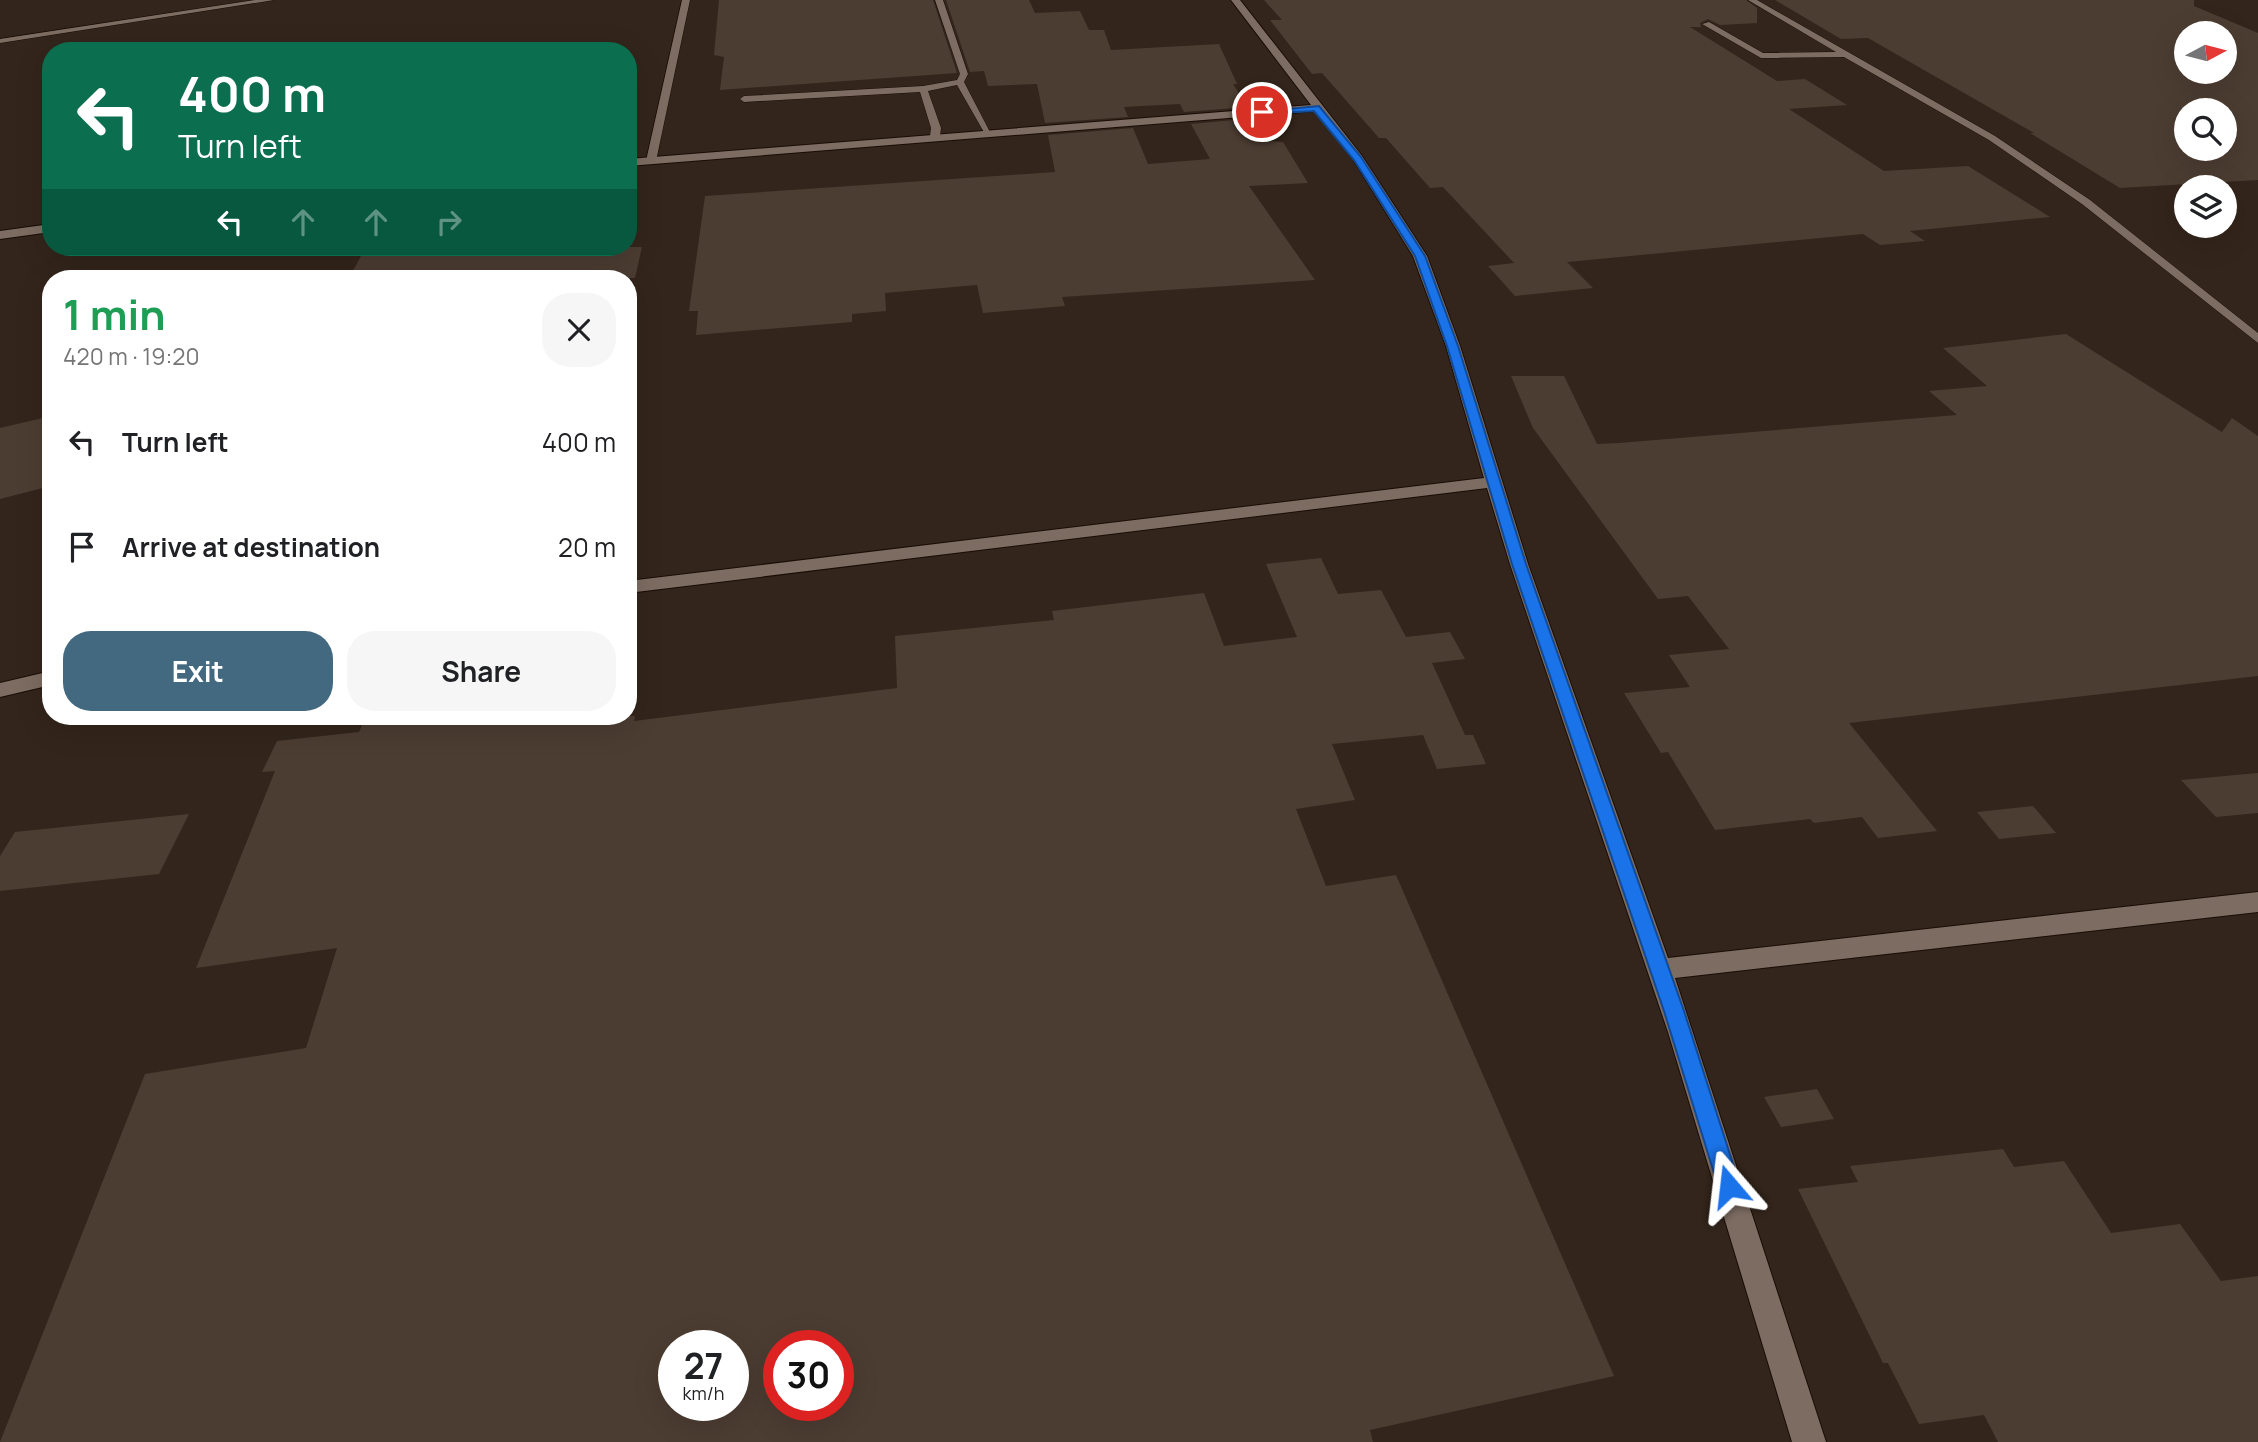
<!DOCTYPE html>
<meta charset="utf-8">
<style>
:root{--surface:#fff;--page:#f6f6f6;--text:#202124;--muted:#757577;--accent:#436981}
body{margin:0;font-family:Manrope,sans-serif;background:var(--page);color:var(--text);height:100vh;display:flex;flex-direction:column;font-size:26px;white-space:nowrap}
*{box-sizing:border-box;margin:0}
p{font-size:23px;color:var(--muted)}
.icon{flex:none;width:38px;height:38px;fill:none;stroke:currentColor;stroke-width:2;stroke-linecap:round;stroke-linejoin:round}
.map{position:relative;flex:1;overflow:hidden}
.panel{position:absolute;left:42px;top:270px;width:595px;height:455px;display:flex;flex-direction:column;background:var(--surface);border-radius:28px;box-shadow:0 7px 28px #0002}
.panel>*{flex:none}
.top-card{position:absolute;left:42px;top:42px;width:595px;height:214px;border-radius:28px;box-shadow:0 7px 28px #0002;background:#0b6e4f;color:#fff;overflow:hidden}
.needle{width:46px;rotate:83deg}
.controls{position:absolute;left:2174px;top:21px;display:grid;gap:14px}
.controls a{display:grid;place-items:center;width:63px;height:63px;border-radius:50%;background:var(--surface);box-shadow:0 7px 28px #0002;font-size:35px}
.speed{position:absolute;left:658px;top:1330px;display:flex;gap:14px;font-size:35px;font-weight:700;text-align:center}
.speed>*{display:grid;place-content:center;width:91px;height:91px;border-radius:50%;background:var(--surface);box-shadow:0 7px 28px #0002;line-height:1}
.speed small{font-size:18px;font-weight:400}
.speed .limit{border:10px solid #d22;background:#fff;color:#111}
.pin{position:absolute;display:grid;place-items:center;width:60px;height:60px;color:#fff;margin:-30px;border:4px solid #fff;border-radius:50%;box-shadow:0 2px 7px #0007}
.me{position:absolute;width:77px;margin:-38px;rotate:343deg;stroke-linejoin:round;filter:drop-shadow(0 0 5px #0008)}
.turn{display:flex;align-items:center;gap:24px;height:147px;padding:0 21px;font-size:32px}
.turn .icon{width:91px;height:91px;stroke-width:2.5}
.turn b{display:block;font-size:49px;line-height:60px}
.lanes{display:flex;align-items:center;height:66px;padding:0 21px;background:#0003;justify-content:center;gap:35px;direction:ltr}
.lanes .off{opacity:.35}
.round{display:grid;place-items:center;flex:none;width:74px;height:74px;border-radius:28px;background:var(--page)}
.headline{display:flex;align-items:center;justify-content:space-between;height:119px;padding:0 21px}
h1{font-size:42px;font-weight:700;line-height:52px;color:#1e9e55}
.cta{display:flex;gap:14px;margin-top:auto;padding:14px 21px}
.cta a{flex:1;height:80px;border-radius:28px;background:var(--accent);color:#fff;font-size:28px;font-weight:700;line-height:80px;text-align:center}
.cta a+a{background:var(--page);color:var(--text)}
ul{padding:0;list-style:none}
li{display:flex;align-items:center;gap:21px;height:105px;padding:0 21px}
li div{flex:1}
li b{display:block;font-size:26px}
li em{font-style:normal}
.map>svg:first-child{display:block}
.building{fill:#4c3d32;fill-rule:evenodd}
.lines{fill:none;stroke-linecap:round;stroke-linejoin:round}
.lane-casing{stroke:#1a0d05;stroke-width:1}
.street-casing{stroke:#1a0d05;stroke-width:2}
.lane{fill:#7d6c61;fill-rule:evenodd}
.street{fill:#7d6c61;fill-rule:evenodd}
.route{fill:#1a73e8;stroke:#114b97;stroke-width:2}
</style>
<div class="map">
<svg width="2258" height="1442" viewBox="0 0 2258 1442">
<rect width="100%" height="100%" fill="#33251b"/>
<path class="building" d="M719 0H933L957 73 720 90 724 57 714 55Z
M946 0H1029L1035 13 1080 11 1089 30H1104L1111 50 1219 44 1237 84H1233L1248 107 1184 112 1180 104 1124 107 1128 117 1045 123 1037 84 988 86 984 71 970 72Z
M1264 0H1746L1757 8V23L1720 25 1708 19 1700 23 1701 27H1690L1777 81 1805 79 1847 105 1789 109 1884 171 1968 166 2050 217 1910 231 1925 241 1880 245 1863 234 1567 262 1593 288 1515 296 1488 266 1514 263 1443 187 1430 188 1386 138H1379L1322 73 1312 74 1270 20H1282Z
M1775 0H2194V6L2258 33V180L2120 188 2030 133H2034L1868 38 1841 39ZM2186 33H2224V72H2186ZM2186 110H2224V149H2186Z
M1256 118 1270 141 1283 142 1308 183 1249 186 1315 280 1062 297 1065 306 983 313 977 285 885 293 886 311 852 314V322L696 335 698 311H689L705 196 1055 172 1048 135 1133 128 1148 164 1210 159 1191 124Z
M366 247H642L635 278H349Z
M2066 334 2222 432 2232 418 2258 436V676L1849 723 1937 831 1878 838 1862 817 1814 823 1810 819 1715 830 1668 752 1661 753 1624 693 1690 687 1669 655 1729 649 1688 596 1658 599 1533 428 1511 376H1564L1597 444 1619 443 1957 415 1929 391 1987 386 1943 348Z
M51 416V486L0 499V428Z
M1321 558 1338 594 1381 590 1406 637 1450 632 1465 659 1432 663 1465 735H1473L1486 764 1437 769 1423 735 1332 744 1355 800 1296 809 1326 886 1396 875 1614 1376 1370 1430 1373 1442H0L145 1074 306 1048 337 948 196 968 275 771 262 772 277 741 359 732 366 716H635L634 721 897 688 895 636 1054 620 1052 611 1204 593 1224 646 1297 637 1266 564ZM674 1346H733V1405H674ZM779 1346H838V1405H779Z
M2258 773V813L2216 817 2181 780Z
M2033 806 2056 833 1999 839 1977 812Z
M189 814 159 874 0 891V856L15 832Z
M1817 1089 1834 1119 1781 1127 1764 1097Z
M2003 1149 2014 1167 2064 1161 2111 1233 2180 1224 2221 1281 2258 1276V1442H1998L1984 1415 1919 1424 1888 1363H1883L1798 1189 1858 1182 1850 1166Z"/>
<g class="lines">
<defs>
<path id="lane" d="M255 0H274L0 43V39Z
M682 0H690L656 161 651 164 646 161Z
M935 0H943L968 74 964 82 991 134H985L957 85 928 91 941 128 940 136 935 139 930 136 931 128 920 92 744 102 740 99 744 96 923 86 957 80 960 74Z
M1748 0H1757L1995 136 2090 200 2258 333V343L2082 204 1989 140 1844 57 1761 58 1702 24 1709 22 1763 53 1836 52Z"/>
<path id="street" d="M1231 0H1240L1362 156 1427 256 1460 346 1528 564 1668 958 2258 892V912L1675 978 1826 1442H1792L1668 1032 1510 564 1487 488 628 593V581L1484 478 1446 346 1413 256 1353 159 1316 111 628 166V159L1311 105Z
M51 224V232L0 239V231Z
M51 671V685L0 697V683Z"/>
</defs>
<use href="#lane" class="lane-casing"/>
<use href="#street" class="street-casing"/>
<use href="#lane" class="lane"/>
<use href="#street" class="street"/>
</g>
<path class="route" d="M1319 106 1361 157 1425 256 1458 346 1526 564 1684 1011 1740 1186 1737 1193 1729 1196 1721 1193 1718 1186 1664 1011 1512 564 1447 346 1415 256 1354 160 1314 111 1262 114 1258 112Z"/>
</svg>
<div class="controls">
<a><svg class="needle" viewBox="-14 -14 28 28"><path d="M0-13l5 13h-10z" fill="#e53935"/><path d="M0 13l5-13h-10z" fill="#757577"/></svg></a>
<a><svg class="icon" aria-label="search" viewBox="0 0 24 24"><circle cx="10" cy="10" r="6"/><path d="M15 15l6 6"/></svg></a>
<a><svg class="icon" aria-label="layers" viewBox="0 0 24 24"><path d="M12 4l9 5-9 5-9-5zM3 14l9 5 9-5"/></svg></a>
</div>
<div class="speed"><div>27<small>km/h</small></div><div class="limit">30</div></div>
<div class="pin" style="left:1262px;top:112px;background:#d93025"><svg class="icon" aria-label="arrive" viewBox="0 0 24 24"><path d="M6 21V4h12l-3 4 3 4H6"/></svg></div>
<svg class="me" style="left:1729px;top:1186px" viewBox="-20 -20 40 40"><path d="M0-17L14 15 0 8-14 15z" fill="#1a73e8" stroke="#fff" stroke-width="4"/></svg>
<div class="top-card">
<div class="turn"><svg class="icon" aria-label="left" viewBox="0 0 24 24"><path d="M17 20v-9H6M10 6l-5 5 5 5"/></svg><div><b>400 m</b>Turn left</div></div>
<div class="lanes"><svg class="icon" aria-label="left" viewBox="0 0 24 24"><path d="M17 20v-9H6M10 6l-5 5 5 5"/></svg><svg class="icon off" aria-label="ahead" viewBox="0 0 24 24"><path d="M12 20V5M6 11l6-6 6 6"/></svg><svg class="icon off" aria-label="ahead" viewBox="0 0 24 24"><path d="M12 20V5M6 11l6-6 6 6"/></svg><svg class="icon off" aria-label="right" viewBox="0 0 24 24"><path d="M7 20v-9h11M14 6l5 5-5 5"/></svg></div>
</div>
<section class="panel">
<div class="headline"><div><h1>1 min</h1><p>420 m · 19:20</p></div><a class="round"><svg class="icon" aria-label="close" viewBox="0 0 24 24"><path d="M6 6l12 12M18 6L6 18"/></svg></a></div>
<ul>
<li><svg class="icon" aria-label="left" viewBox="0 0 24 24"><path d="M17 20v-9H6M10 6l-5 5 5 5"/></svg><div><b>Turn left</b></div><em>400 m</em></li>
<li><svg class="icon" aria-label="arrive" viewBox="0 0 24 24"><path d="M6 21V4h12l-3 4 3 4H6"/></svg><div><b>Arrive at destination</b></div><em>20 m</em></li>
</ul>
<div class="cta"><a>Exit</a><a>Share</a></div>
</section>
</div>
